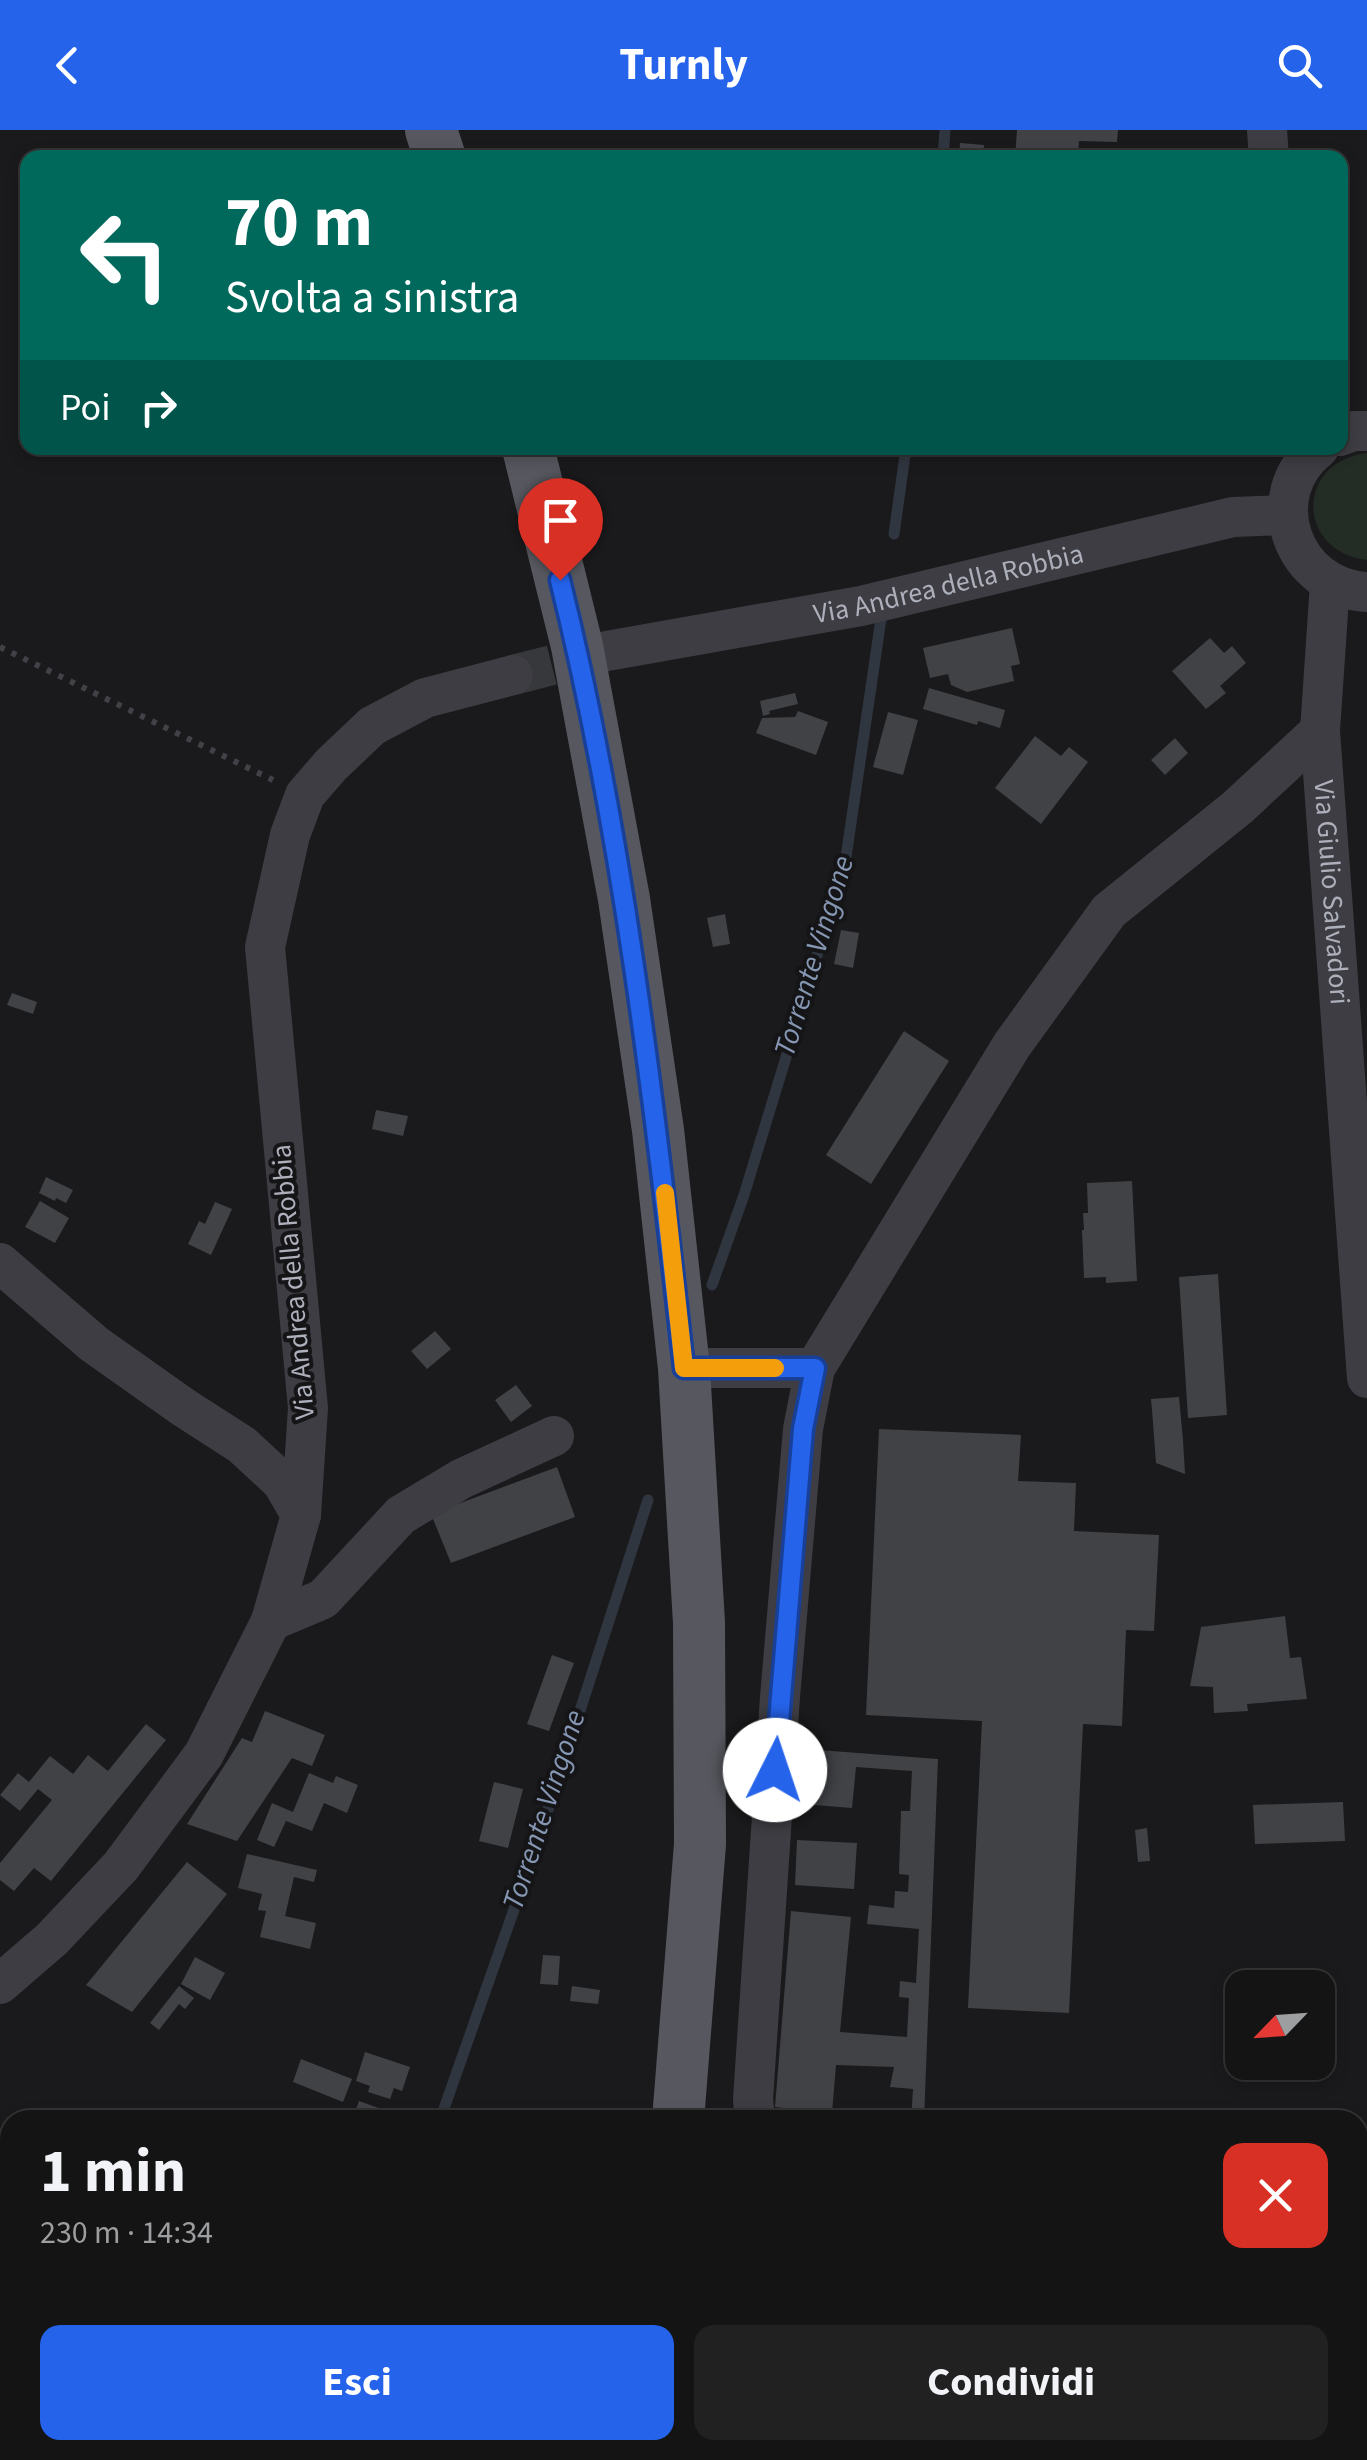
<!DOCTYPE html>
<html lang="it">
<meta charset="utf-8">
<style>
:root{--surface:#141415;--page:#212122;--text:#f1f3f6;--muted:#9d9ea0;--line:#333334;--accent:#2563eb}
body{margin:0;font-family:"Source Sans 3",sans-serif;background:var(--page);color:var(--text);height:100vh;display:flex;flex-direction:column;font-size:38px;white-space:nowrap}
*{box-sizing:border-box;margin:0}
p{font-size:32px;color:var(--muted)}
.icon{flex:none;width:55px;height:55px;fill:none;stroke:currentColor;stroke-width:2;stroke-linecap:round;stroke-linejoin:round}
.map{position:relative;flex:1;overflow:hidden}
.details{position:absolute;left:0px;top:1980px;width:1368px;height:350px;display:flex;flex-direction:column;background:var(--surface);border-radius:30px 30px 0 0;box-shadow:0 5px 15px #0003,0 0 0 2px var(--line)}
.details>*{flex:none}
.hud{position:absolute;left:20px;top:20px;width:1328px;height:305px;border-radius:20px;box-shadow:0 5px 15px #0003,0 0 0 2px var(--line);background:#00695c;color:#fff;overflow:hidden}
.needle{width:65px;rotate:245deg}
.controls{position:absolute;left:1225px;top:1840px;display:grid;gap:20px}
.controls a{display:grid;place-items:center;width:110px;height:110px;border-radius:20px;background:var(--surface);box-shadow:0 5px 15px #0003,0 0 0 2px var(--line);font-size:50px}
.pin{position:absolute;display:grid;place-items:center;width:85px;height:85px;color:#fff;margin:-102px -42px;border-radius:50% 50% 50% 0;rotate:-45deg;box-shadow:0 0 10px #0007}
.pin .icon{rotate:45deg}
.me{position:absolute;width:110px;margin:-55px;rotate:4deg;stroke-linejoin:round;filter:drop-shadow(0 0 8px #0008)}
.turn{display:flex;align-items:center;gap:35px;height:210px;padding:0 40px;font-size:45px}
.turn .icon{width:130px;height:130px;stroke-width:2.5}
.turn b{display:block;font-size:70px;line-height:85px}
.then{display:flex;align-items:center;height:95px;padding:0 40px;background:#0003;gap:20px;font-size:38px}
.round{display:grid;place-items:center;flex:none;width:105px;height:105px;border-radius:20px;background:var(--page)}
.summary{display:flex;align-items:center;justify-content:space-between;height:170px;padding:0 40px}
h1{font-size:60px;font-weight:700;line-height:75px}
.action{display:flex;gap:20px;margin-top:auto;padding:20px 40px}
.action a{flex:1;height:115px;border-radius:20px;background:var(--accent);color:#fff;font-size:40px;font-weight:700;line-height:115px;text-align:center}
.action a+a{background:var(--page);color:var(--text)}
header{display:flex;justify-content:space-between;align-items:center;height:130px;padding:0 40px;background:var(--accent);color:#fff;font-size:45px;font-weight:700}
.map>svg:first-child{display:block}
.green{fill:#242c26}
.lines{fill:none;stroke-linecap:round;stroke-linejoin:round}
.stream{stroke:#303640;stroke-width:11}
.building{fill:#414246}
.minor-tunnel{stroke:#37383c;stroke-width:40;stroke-dasharray:40 20;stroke-linecap:butt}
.path{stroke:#414248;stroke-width:6;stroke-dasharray:5 8;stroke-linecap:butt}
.minor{stroke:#3d3d43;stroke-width:40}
.major{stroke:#57585f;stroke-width:52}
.route-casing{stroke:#184099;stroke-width:25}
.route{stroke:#2563eb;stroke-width:18}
.slow{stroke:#f59e0b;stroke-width:18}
.labels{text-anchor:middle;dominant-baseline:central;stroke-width:8;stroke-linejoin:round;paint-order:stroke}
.street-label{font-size:28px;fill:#adafbb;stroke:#151517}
.water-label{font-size:30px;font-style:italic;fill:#8697b3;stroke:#151517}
</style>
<header><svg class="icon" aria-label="back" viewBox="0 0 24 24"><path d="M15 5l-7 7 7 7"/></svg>Turnly<svg class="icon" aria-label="search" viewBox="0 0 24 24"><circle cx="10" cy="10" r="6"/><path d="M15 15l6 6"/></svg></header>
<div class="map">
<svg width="1367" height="2330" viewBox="0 0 1367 2330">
<rect width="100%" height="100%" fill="#1a1a1c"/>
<path class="green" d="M1367 323V430C1295 421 1296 331 1367 323Z"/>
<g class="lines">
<path class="stream" d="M943 28 945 0
M894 404 906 318
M712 1155 744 1065 845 734 881 489
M440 1990 536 1717 648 1370
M292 2330 297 2320"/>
</g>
<path class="building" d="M1017 0H1118L1117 12 1079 11 1078 28H1015Z
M960 13 984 15 983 28H959Z
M1012 498 1020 534 1011 536 1014 551 967 562 951 555 948 544 930 548 923 518Z
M1210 508 1224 523 1232 516 1246 533 1220 556 1226 563 1206 579 1172 541Z
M929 558 1005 580 1000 598 978 591 977 595 923 579Z
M795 563 798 574 769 581 770 584 763 586 760 571Z
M798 581 828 592 816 625 756 603 762 588 795 587Z
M888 582 918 590 903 645 873 637Z
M1035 606 1061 626 1069 617 1088 632 1041 694 995 658Z
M1175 608 1188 623 1165 645 1151 630Z
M725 784 730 814 713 817 707 788Z
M841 800 859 803 853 838 834 834Z
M12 863 37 872 33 884 7 875Z
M904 901 949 931 871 1054 826 1025Z
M376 980 408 986 403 1006 372 999Z
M46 1047 73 1060 66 1073 56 1068 55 1071 39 1063Z
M1132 1051 1137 1151 1106 1153V1147L1084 1148 1082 1100H1084L1083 1083H1088L1087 1053Z
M40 1071 69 1088 55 1113 25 1097Z
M215 1072 232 1079 211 1125 188 1114 199 1091 205 1094Z
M1218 1144 1227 1285 1188 1288 1179 1147Z
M435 1201 451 1219 427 1239 411 1221Z
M516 1255 532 1276 511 1292 495 1270Z
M1179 1267 1183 1310 1185 1344 1156 1333 1152 1280 1151 1269Z
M879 1299 1021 1305 1018 1351 1076 1353 1074 1401 1159 1405 1154 1501 1126 1500 1122 1596 1083 1594 1069 1883 968 1878 982 1591 866 1585Z
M557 1337 575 1387 451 1433 431 1384Z
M1285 1486 1290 1528 1301 1527 1307 1569 1247 1574 1248 1581 1214 1583 1213 1557 1190 1556 1201 1497Z
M552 1525 574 1533 549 1601 527 1594Z
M265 1581 325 1605 312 1636 292 1628 237 1711 187 1694 242 1608 252 1612Z
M146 1594 166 1610 51 1751 34 1738 14 1761 0 1750V1733L52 1670 38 1659 20 1681 0 1665 18 1643 29 1652 50 1626 73 1644 88 1625 108 1641Z
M805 1619 938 1629 924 1990H911L913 1959 890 1957 894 1937 836 1935 832 1983 775 1977 791 1781 851 1787 840 1902 907 1907 909 1868 899 1867 900 1851 916 1853 919 1799 867 1794 869 1775 894 1778 895 1761 908 1762 909 1745 899 1744 901 1681H910L912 1641 856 1637 852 1678 801 1674Z
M309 1643 333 1653 336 1646 358 1655 347 1683 324 1673 312 1701 286 1691 274 1717 257 1710 272 1673 293 1682Z
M494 1652 523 1659 508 1718 479 1711Z
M1343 1672 1345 1711 1255 1714 1253 1675Z
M1147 1698 1150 1731 1138 1732 1135 1700Z
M797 1710 857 1713 854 1759 795 1755Z
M247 1724 317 1740 314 1752 294 1747 285 1786 316 1793 310 1819 260 1807 266 1781 258 1780 262 1764 238 1758Z
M187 1732 227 1764 132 1882 86 1855Z
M543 1825 560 1826 558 1855 540 1854Z
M195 1827 225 1843 210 1870 181 1854Z
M179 1856 194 1868 185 1879 179 1874 159 1900 150 1893Z
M572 1856 600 1860 598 1874 570 1871Z
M365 1922 410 1937 402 1961 394 1958 390 1969 368 1962 370 1956 356 1951Z
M301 1929 352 1949 343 1972 293 1952Z
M359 1971 387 1981 384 1990H375L355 1982Z
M1367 2104V2156L1358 2157V2105Z
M2 2106 10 2111V2143L0 2137V2110Z
M1367 2303V2330H1332L1331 2320H1358V2304Z
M1215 2320H1244V2330H1215Z"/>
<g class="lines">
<path class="minor-tunnel" d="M513 545 604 522"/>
<path class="path" d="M0 517 273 650"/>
<g class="minor">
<path d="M1267 0 1269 28"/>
<path d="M1340 306 1354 301H1367"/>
<path d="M1319 318C1259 365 1292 458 1367 462"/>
<path id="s1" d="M1330 453 1320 601 1367 1248"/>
<path id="s2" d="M607 521 861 476 1233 387 1287 385"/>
<path d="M0 1133 94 1214 183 1277 242 1315 282 1352 301 1385"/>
<path d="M684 1238H815L1012 915 1109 781 1238 677 1320 601"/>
<path d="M271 1491 323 1469 401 1385 461 1349 554 1306"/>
<path d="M0 1854 52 1809 121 1736 204 1624 271 1491 301 1385 308 1278 265 817 290 705 305 665 331 635 372 596 425 568 513 545"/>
<path d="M755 1990 753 1969 780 1567 803 1299 815 1238"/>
<path d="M1358 2094 1367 2092"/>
</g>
<path class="major" d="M431 0 440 28
M528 318 577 516 624 769 658 1000 684 1238 699 1493 700 1714 678 1990
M640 2330 641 2320"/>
</g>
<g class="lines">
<defs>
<path id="route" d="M560 450C624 708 654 974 684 1238H815L803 1299 775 1640"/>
</defs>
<use href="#route" class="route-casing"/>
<use href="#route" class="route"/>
<path class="slow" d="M665 1063 684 1238H775"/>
</g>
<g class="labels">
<g class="street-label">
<text stroke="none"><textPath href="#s2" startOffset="348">Via Andrea della Robbia</textPath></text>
<text stroke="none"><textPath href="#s1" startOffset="310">Via Giulio Salvadori</textPath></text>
<text transform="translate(293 1152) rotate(-95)">Via Andrea della Robbia</text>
</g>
<g class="water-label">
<text transform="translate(814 826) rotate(-73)">Torrente Vingone</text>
<text transform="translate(544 1680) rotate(-72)">Torrente Vingone</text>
</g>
</g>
</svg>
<div class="controls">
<a><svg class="needle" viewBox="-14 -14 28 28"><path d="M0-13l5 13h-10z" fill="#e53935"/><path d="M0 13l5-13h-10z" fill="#9d9ea0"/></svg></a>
</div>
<div class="pin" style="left:560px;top:450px;background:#d93025"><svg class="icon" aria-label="arrive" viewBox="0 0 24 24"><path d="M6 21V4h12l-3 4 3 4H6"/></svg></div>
<svg class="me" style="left:775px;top:1640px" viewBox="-20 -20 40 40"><circle r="19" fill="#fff"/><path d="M0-13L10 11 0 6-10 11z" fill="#2563eb"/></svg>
<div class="hud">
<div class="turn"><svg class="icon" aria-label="left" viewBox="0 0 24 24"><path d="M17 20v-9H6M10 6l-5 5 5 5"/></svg><div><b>70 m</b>Svolta a sinistra</div></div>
<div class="then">Poi<svg class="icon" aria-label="right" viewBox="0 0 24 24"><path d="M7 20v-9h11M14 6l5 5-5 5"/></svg></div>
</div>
<section class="details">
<div class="summary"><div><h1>1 min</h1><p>230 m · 14:34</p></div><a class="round" style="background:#d93025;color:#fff"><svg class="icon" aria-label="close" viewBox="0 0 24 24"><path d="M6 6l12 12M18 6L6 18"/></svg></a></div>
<div class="action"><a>Esci</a><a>Condividi</a></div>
</section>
</div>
